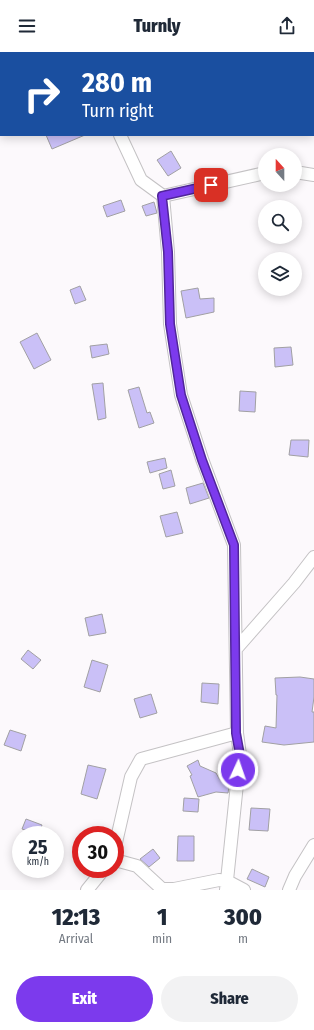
<!DOCTYPE html>
<style>
:root{--surface:#fff;--page:#f2f2f3;--text:#1f2937;--muted:#747a83;--accent:#7c3aed}
body{margin:0;font-family:"Fira Sans Condensed",sans-serif;background:var(--page);color:var(--text);height:100vh;display:flex;flex-direction:column;font-size:15px;white-space:nowrap}
*{box-sizing:border-box;margin:0}
p{font-size:13px;color:var(--muted)}
.icon{flex:none;width:22px;height:22px;fill:none;stroke:currentColor;stroke-width:2;stroke-linecap:round;stroke-linejoin:round}
.map{position:relative;height:838px;overflow:hidden}
.side{display:flex;flex-direction:column;background:var(--surface);flex:1}
.side>*{flex:none}
.hud{position:absolute;left:0px;top:0px;width:314px;height:84px;box-shadow:0 2px 10px #0003;background:#1a4fa0;color:#fff;overflow:hidden}
.needle{width:26px;rotate:339deg}
.fabs{position:absolute;left:258px;top:96px;display:grid;gap:8px}
.fabs a{display:grid;place-items:center;width:44px;height:44px;border-radius:50%;background:var(--surface);box-shadow:0 2px 10px #0003;font-size:20px}
.speed{position:absolute;left:12px;top:774px;display:flex;gap:8px;font-size:20px;font-weight:700;text-align:center}
.speed>*{display:grid;place-content:center;width:52px;height:52px;border-radius:50%;background:var(--surface);box-shadow:0 2px 10px #0003;line-height:1}
.speed small{font-size:10px;font-weight:400}
.speed .limit{border:6px solid #d22;background:#fff;color:#111}
.pin{position:absolute;display:grid;place-items:center;width:34px;height:34px;color:#fff;margin:-17px;border-radius:8px;box-shadow:0 2px 6px #0006}
.me{position:absolute;width:44px;margin:-22px;rotate:3deg;stroke-linejoin:round;filter:drop-shadow(0 0 3px #0008)}
.turn{display:flex;align-items:center;gap:14px;height:84px;padding:0 16px;font-size:18px}
.turn .icon{width:52px;height:52px;stroke-width:2.5}
.turn b{display:block;font-size:28px;line-height:34px}
.eta{display:flex;justify-content:space-evenly;align-items:center;height:68px;text-align:center}
.eta b{font-size:24px;font-weight:800;line-height:28px}
.button{display:flex;gap:8px;margin-top:auto;padding:8px 16px}
.button a{flex:1;height:46px;border-radius:24px;background:var(--accent);color:#fff;font-size:16px;font-weight:800;line-height:46px;text-align:center}
.button a+a{background:var(--page);color:var(--text)}
header{display:flex;justify-content:space-between;align-items:center;height:52px;padding:0 16px;background:var(--surface);font-size:18px;font-weight:800}
.map>svg:first-child{display:block}
.green{fill:#c6edac}
.building{fill:#cac0f7;stroke:#a1a0a3}
.lines{fill:none;stroke-linecap:round;stroke-linejoin:round}
.street-casing{stroke:#c4c2c4;stroke-width:14}
.street{stroke:#fff;stroke-width:12}
.route-casing{stroke:#51269a;stroke-width:10}
.route{stroke:#7c3aed;stroke-width:7}
</style>
<header><svg class="icon" aria-label="menu" viewBox="0 0 24 24"><path d="M4 6h16M4 12h16M4 18h16"/></svg>Turnly<svg class="icon" aria-label="share" viewBox="0 0 24 24"><path d="M12 15V3M7 8l5-5 5 5M5 13v7h14v-7"/></svg></header>
<div class="map">
<svg width="314" height="838" viewBox="0 0 314 838">
<rect width="100%" height="100%" fill="#fcf9fc"/>
<path class="green" d="M0 0H64L1 1 0 66Z"/>
<path class="building" d="M46 83H85L52 97Z
M171 99 181 116 168 124 157 108Z
M121 148 125 159 107 165 103 154Z
M154 150 157 161 146 164 142 154Z
M80 234 86 248 75 252 70 238Z
M198 236 200 247 214 246V260L186 266 181 239Z
M37 281 51 308 34 317 20 290Z
M107 292 109 302 92 306 90 294Z
M291 295 293 313 275 315 274 296Z
M103 331 106 366 98 368 92 332Z
M139 335 147 361 150 360 154 371 139 376 128 338Z
M240 339 256 340 255 360 239 359Z
M291 388H309L308 405 289 403Z
M165 406 167 416 150 421 147 410Z
M171 418 175 434 163 437 159 422Z
M203 431 209 446 190 452 186 436Z
M177 460 183 481 166 485 160 464Z
M102 562 106 581 89 584 85 566Z
M28 598 41 608 33 617 21 607Z
M92 608 108 613 100 640 84 635Z
M300 625 314 627V645L312 660H314V690L284 693 262 690 265 674 276 676 277 643H276L275 626Z
M202 631 219 632 218 652 201 650Z
M151 642 157 661 140 666 134 647Z
M10 678 26 683 21 699 4 693Z
M198 708 200 714 216 721 220 728 230 729 228 741 216 740 198 745 190 724 192 723 187 714Z
M88 713 106 717 97 747 81 742Z
M184 746 199 747 198 760 183 759Z
M251 756 270 757 268 779 249 778Z
M26 767 42 773 39 783 22 777Z
M178 784H194V809H177Z
M153 797 160 806 149 815 140 807Z
M252 817 269 825 265 835 247 827Z"/>
<g class="lines">
<defs>
<path id="street" d="M0 12 1 13
M295 120 314 123
M163 144 265 121
M236 597 294 531 314 505
M115 795 131 725 141 707 237 681 234 493 202 407 181 343 170 272 168 200 163 144 141 128 120 83
M115 808 137 814 162 837H174L219 828 227 829 244 838
M87 838 104 817
M226 838 240 703 237 681
M289 838 295 824 314 793"/>
</defs>
<use href="#street" class="street-casing"/>
<use href="#street" class="street"/>
</g>
<g class="lines">
<defs>
<path id="route" d="M211 133 162 144 168 200 170 272 181 343 202 408 234 493 236 681 240 703 238 718"/>
</defs>
<use href="#route" class="route-casing"/>
<use href="#route" class="route"/>
</g>
</svg>
<div class="fabs">
<a><svg class="needle" viewBox="-14 -14 28 28"><path d="M0-13l5 13h-10z" fill="#e53935"/><path d="M0 13l5-13h-10z" fill="#747a83"/></svg></a>
<a><svg class="icon" aria-label="search" viewBox="0 0 24 24"><circle cx="10" cy="10" r="6"/><path d="M15 15l6 6"/></svg></a>
<a><svg class="icon" aria-label="layers" viewBox="0 0 24 24"><path d="M12 4l9 5-9 5-9-5zM3 14l9 5 9-5"/></svg></a>
</div>
<div class="speed"><div>25<small>km/h</small></div><div class="limit">30</div></div>
<div class="pin" style="left:211px;top:133px;background:#d93025"><svg class="icon" aria-label="arrive" viewBox="0 0 24 24"><path d="M6 21V4h12l-3 4 3 4H6"/></svg></div>
<svg class="me" style="left:238px;top:718px" viewBox="-20 -20 40 40"><circle r="17" fill="#7c3aed" stroke="#fff" stroke-width="3"/><path d="M0-11L8 9 0 5-8 9z" fill="#fff"/></svg>
<div class="hud">
<div class="turn"><svg class="icon" aria-label="right" viewBox="0 0 24 24"><path d="M7 20v-9h11M14 6l5 5-5 5"/></svg><div><b>280 m</b>Turn right</div></div>
</div>
</div>
<section class="side">
<div class="eta">
<div><b>12:13</b><p>Arrival</p></div>
<div><b>1</b><p>min</p></div>
<div><b>300</b><p>m</p></div>
</div>
<div class="button"><a>Exit</a><a>Share</a></div>
</section>
